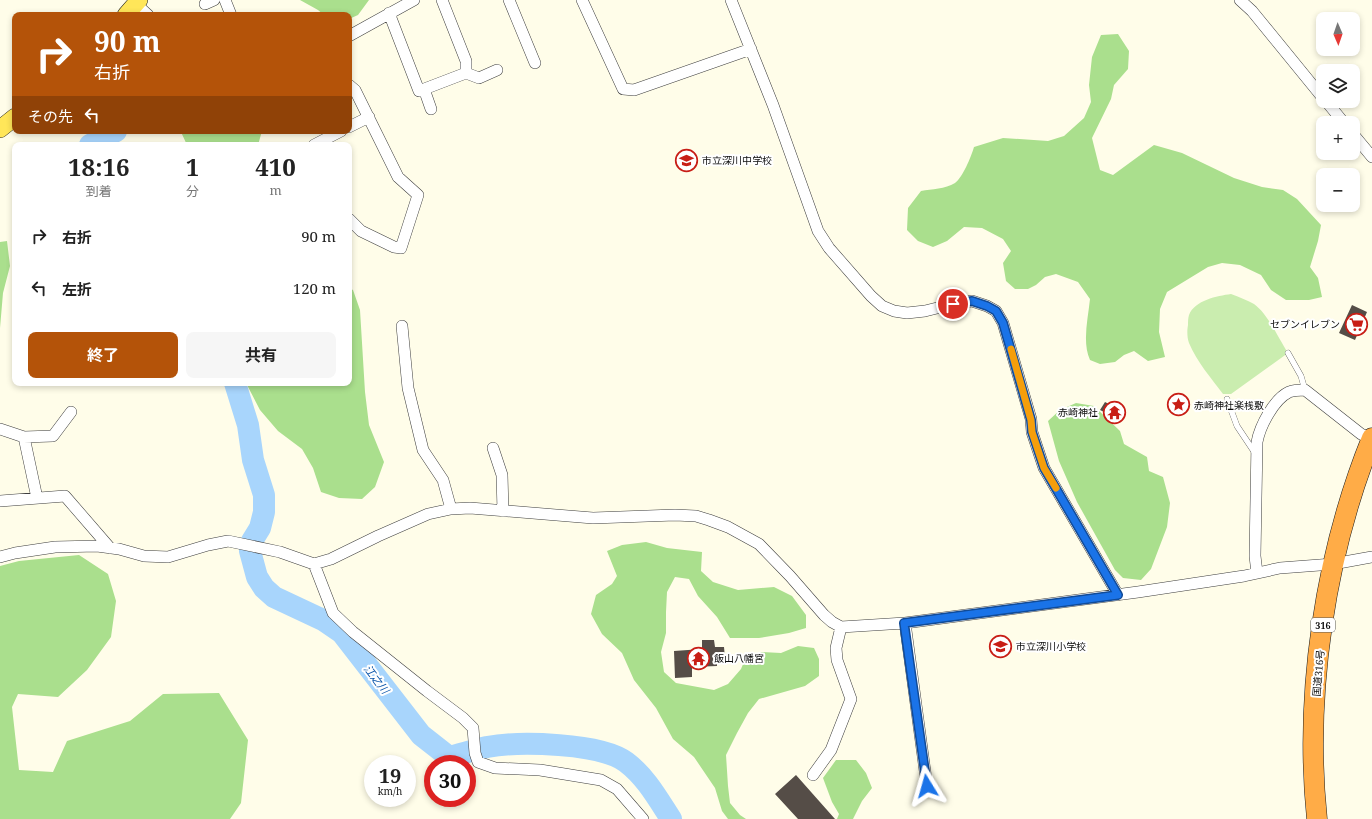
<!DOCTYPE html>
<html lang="ja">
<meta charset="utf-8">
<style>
:root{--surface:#fff;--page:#f6f6f6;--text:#222;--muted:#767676;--accent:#b45309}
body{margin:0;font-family:"Noto Serif","Noto Sans JP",serif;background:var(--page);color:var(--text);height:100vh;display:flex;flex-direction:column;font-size:15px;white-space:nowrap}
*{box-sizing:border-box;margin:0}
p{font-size:13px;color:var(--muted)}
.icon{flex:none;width:22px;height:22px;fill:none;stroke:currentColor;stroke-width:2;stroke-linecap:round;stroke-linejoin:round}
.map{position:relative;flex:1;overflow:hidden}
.side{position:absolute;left:12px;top:142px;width:340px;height:244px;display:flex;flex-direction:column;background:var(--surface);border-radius:8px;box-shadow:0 2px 6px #0003}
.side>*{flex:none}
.banner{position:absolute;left:12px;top:12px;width:340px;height:122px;border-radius:8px;box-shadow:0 2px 6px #0003;background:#b45309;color:#fff;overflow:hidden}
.needle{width:26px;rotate:178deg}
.controls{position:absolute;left:1316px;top:12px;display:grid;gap:8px}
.controls a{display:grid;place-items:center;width:44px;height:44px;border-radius:8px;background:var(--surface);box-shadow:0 2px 6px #0003;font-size:20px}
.speed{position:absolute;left:364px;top:755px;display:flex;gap:8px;font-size:20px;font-weight:700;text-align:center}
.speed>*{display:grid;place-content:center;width:52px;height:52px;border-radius:50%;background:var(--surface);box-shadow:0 2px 6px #0003;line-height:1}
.speed small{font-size:10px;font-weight:400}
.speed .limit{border:6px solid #d22;background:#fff;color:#111}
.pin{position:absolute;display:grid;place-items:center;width:34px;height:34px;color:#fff;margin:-17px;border:2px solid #fff;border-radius:50%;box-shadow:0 1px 4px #0007}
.me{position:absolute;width:44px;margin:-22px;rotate:352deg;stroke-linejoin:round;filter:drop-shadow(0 0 3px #0008)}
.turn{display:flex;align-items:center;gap:14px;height:84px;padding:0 16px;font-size:18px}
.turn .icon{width:52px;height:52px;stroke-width:2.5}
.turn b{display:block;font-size:28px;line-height:34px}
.then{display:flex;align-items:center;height:38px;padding:0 16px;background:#0003;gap:8px;font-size:15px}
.eta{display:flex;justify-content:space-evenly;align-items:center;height:68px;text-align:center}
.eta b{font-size:24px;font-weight:700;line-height:28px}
.button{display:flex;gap:8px;margin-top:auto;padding:8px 16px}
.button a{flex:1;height:46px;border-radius:8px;background:var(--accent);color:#fff;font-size:16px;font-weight:700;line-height:46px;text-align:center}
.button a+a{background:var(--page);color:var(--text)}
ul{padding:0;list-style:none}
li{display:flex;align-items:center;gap:12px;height:52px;padding:0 16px}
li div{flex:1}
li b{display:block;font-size:15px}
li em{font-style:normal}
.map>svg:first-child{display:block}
.green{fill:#caedaf}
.forest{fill:#aadf8d}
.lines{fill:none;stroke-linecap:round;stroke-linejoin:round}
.river{stroke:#a8d5fc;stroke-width:22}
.building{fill:#554d47}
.lane-casing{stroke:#3e3e3e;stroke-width:6}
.street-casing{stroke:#3e3e3e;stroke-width:12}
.primary-casing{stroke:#1c1c1c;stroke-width:18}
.highway-casing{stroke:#1c1c1c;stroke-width:21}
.lane{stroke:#fff;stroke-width:5.5}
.street{stroke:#fff;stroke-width:11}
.primary{stroke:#ffe659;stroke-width:17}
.highway{stroke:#ffac47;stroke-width:20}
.route-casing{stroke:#114b97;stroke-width:10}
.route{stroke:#1a73e8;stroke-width:7}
.slow{stroke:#f59e0b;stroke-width:7}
.labels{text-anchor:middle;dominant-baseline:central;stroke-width:4;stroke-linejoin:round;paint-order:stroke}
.shield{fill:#fff;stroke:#545454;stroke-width:1}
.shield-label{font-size:9px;font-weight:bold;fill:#0b0b0b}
.poi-label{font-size:10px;fill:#0b0b0b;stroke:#fff;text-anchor:start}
.street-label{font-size:10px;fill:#0b0b0b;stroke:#fff}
.water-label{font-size:11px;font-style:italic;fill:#0954a8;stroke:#fff}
</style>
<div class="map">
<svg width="1372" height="819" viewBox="0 0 1372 819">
<rect width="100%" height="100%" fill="#fffde9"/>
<path class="green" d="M1231 294C1239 297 1247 300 1254 304 1268 314 1279 339 1288 353L1231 394H1223C1211 378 1197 362 1189 343 1187 338 1187 330 1188 325 1188 322 1188 318 1189 315 1195 300 1217 296 1231 294Z"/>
<path class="forest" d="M300 0H369L358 15 349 19V15H324L318 10Z
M1118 34 1129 51 1128 69 1114 85 1111 99 1092 138 1100 170 1113 175 1154 145 1182 153 1234 178 1262 187 1283 190 1297 199 1321 225 1318 241 1310 267 1318 278 1322 297 1309 300H1286L1271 290 1261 275 1240 265 1222 263 1208 267 1167 292 1160 309 1159 332 1165 357 1148 361 1134 351 1124 355 1115 362 1100 364 1090 360C1082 342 1088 319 1090 299L1078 282 1056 274 1045 277 1036 285 1028 289H1015L1006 281 1003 263 1011 251 1003 239 982 228 964 227 947 241 933 247 918 241 907 230 908 208 921 191C932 189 945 189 955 183 963 177 971 157 974 147L1003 138 1048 141 1064 136 1084 118 1091 102 1089 85 1092 57 1101 35Z
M176 131H262L258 145H187L181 132Z
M7 241 10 266 3 293 0 328V242Z
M349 288 353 290 360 310 365 392 369 425 384 462 375 487 362 499 339 498 321 492 313 468 302 449 278 431 260 410 246 383H349Z
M1076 403 1094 406 1120 431 1124 444 1147 457 1149 471 1163 477 1170 503 1167 527 1151 569 1141 580 1123 578 1115 570 1077 502 1059 461 1048 421 1060 410Z
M646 542 667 548 702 552 701 571 713 582 738 590 774 587 792 596 806 615V628L789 633 759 638H730L717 617 698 596 689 579 675 577 667 592 666 612V633L661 652 664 672 676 683 714 690 728 684 741 669 746 657 762 652 781 653 798 646 814 648 819 659V676L805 686 759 699 748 713 737 733 726 755 728 786 730 803 740 815 746 819H728L722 811 715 788 694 757 673 739 656 708 634 680 622 653 602 634 591 614 596 595 612 584 617 576 607 551 622 545Z
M79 555 108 574 116 601 111 637 87 670 58 697 18 694 12 707 19 770 53 772 67 741 130 721 163 694 219 693 248 740 241 803 230 819H0V566L19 561Z
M836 760H856L866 773 872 788 862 801 853 819H837L839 814 832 802 823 778Z"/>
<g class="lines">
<path class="river" d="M90 145 116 131
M235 383 248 425 253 460 264 495V512L260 528 252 541 250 551 257 577 264 588 274 597 323 620 342 633 421 735 449 757C461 754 474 750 487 747 519 741 601 743 626 762 646 777 658 799 671 819"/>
</g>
<path class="building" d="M1352 305 1367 312 1355 340 1339 333Z
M1105 402 1123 411 1117 423 1106 418 1108 414 1100 410Z
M702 640H714L715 647H724L725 658 717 659V666L692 667V677L675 678 674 651 702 649Z
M796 775 835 819H798L775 794Z"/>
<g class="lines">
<defs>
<path id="lane" d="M1288 353 1301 376 1305 390
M1227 399 1237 426 1255 453"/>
<path id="street" d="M225 0 231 15
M509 0 535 63
M582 0 623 89 634 90 751 49
M731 0 773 105 818 231 829 248 871 296 882 306 894 311 907 313 925 311 953 304 972 301 987 306 996 311 1003 323 1031 419 1032 432 1044 468 1118 595
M1240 0 1252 11 1323 98
M136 4 148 15
M205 4 214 0
M389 13 419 91 466 73V61L442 0
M349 36 414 0
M466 73 479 78 497 70
M349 85 355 90 398 177 418 195 401 248 394 247 361 231 349 219
M424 89 431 109
M1326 101 1344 123
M349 127 369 117
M1353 134 1372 157
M314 145 341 131
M402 326 408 388 423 450 443 480 451 509
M0 429 24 437 37 498
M24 437 53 436 71 412
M493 448 502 475 503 511
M0 501 65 496 110 548
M0 557 15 553 55 547 97 546 119 549 144 556 168 557 208 545 228 541 280 552 314 564 331 559 378 536 428 514 451 509 470 508 593 518 675 515 696 516 709 520 728 527 759 544 790 576 824 615 832 622 841 627 905 623 1138 592 1244 576 1280 568 1333 564 1372 557
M314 564 333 613 353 632 427 691 463 718 473 728 475 753 478 762 495 768 540 770 601 780 617 789 643 819
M1257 573 1255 556 1257 442C1260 426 1274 399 1289 392 1294 390 1300 390 1305 390L1361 434 1372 439
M905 623 927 786
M813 775 831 750 851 699 837 660 836 648 841 627"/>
<path id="primary" d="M126 15 139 0
M0 129 15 117"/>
<path id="highway" d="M1317 819C1304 694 1325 554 1372 438"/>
</defs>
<use href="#lane" class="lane-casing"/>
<use href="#street" class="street-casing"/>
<use href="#primary" class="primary-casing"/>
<use href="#highway" class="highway-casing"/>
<use href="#lane" class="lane"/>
<use href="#street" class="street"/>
<use href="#primary" class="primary"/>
<use href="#highway" class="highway"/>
</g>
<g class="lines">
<defs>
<path id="route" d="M927 786 904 623 1118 595 1044 468 1032 432 1031 420 1003 323 996 311 987 306 972 301 953 304"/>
</defs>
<use href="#route" class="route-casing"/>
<use href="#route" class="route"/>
<path class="slow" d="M1011 349 1031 420 1032 432 1044 468 1056 488"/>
</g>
<defs>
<symbol id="school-ring" viewBox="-11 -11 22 22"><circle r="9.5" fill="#fff" stroke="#c81e16" stroke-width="1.5"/><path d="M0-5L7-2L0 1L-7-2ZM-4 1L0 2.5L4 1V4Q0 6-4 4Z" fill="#c81e16"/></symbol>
<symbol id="supermarket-ring" viewBox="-11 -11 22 22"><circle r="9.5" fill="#fff" stroke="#c81e16" stroke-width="1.5"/><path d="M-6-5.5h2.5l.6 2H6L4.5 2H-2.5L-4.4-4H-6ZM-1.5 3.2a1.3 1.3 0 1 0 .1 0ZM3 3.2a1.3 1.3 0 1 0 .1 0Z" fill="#c81e16"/></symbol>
<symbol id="sight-ring" viewBox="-11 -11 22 22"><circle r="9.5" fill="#fff" stroke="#c81e16" stroke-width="1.5"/><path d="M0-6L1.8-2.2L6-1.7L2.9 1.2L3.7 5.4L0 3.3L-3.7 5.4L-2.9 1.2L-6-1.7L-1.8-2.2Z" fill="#c81e16"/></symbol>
<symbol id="temple-ring" viewBox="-11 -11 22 22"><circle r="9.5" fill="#fff" stroke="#c81e16" stroke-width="1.5"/><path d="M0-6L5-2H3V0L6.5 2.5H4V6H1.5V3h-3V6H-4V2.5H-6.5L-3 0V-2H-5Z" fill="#c81e16"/></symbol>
</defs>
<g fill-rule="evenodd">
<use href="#school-ring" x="674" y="148" width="25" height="25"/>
<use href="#supermarket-ring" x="1344" y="312" width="25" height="25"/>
<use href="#sight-ring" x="1166" y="392" width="25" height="25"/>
<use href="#temple-ring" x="1102" y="400" width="25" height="25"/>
<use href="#school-ring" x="988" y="634" width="25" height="25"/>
<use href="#temple-ring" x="686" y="646" width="25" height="25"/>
</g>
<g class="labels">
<rect class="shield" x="1311" y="618" width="24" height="14" rx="3"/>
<g class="shield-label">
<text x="1323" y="625">316</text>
</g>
<g class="poi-label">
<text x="702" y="160">市立深川中学校</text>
<text x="1340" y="324" text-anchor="end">セブンイレブン</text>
<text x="1194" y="405">赤崎神社楽桟敷</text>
<text x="1098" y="412" text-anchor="end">赤崎神社</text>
<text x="1016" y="646">市立深川小学校</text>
<text x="714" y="658">飯山八幡宮</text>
</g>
<g class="street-label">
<text transform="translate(1318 673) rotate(-85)">国道316号</text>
</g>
<g class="water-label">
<text transform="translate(377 679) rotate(52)">江之川</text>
</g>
</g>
</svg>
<div class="controls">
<a><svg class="needle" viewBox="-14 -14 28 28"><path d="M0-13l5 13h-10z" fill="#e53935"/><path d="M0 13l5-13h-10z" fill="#767676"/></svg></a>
<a><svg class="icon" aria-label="layers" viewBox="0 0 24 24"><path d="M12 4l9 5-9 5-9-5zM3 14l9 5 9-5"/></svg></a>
<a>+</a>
<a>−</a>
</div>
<div class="speed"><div>19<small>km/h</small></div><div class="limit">30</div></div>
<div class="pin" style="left:953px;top:304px;background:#d93025"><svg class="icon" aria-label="arrive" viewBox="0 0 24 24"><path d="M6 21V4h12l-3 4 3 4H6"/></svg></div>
<svg class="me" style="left:927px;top:786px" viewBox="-20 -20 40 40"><path d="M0-17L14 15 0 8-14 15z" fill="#1a73e8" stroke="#fff" stroke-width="4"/></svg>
<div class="banner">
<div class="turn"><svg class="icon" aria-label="right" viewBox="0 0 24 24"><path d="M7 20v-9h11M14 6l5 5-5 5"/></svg><div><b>90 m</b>右折</div></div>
<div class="then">その先<svg class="icon" aria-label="left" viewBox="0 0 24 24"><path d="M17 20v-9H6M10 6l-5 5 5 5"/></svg></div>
</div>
<section class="side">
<div class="eta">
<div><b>18:16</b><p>到着</p></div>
<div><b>1</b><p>分</p></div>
<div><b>410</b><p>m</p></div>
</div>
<ul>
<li><svg class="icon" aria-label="right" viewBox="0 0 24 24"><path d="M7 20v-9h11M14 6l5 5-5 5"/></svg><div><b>右折</b></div><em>90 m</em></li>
<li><svg class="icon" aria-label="left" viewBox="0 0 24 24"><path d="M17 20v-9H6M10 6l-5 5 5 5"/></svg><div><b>左折</b></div><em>120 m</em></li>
</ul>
<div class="button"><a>終了</a><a>共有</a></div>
</section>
</div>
